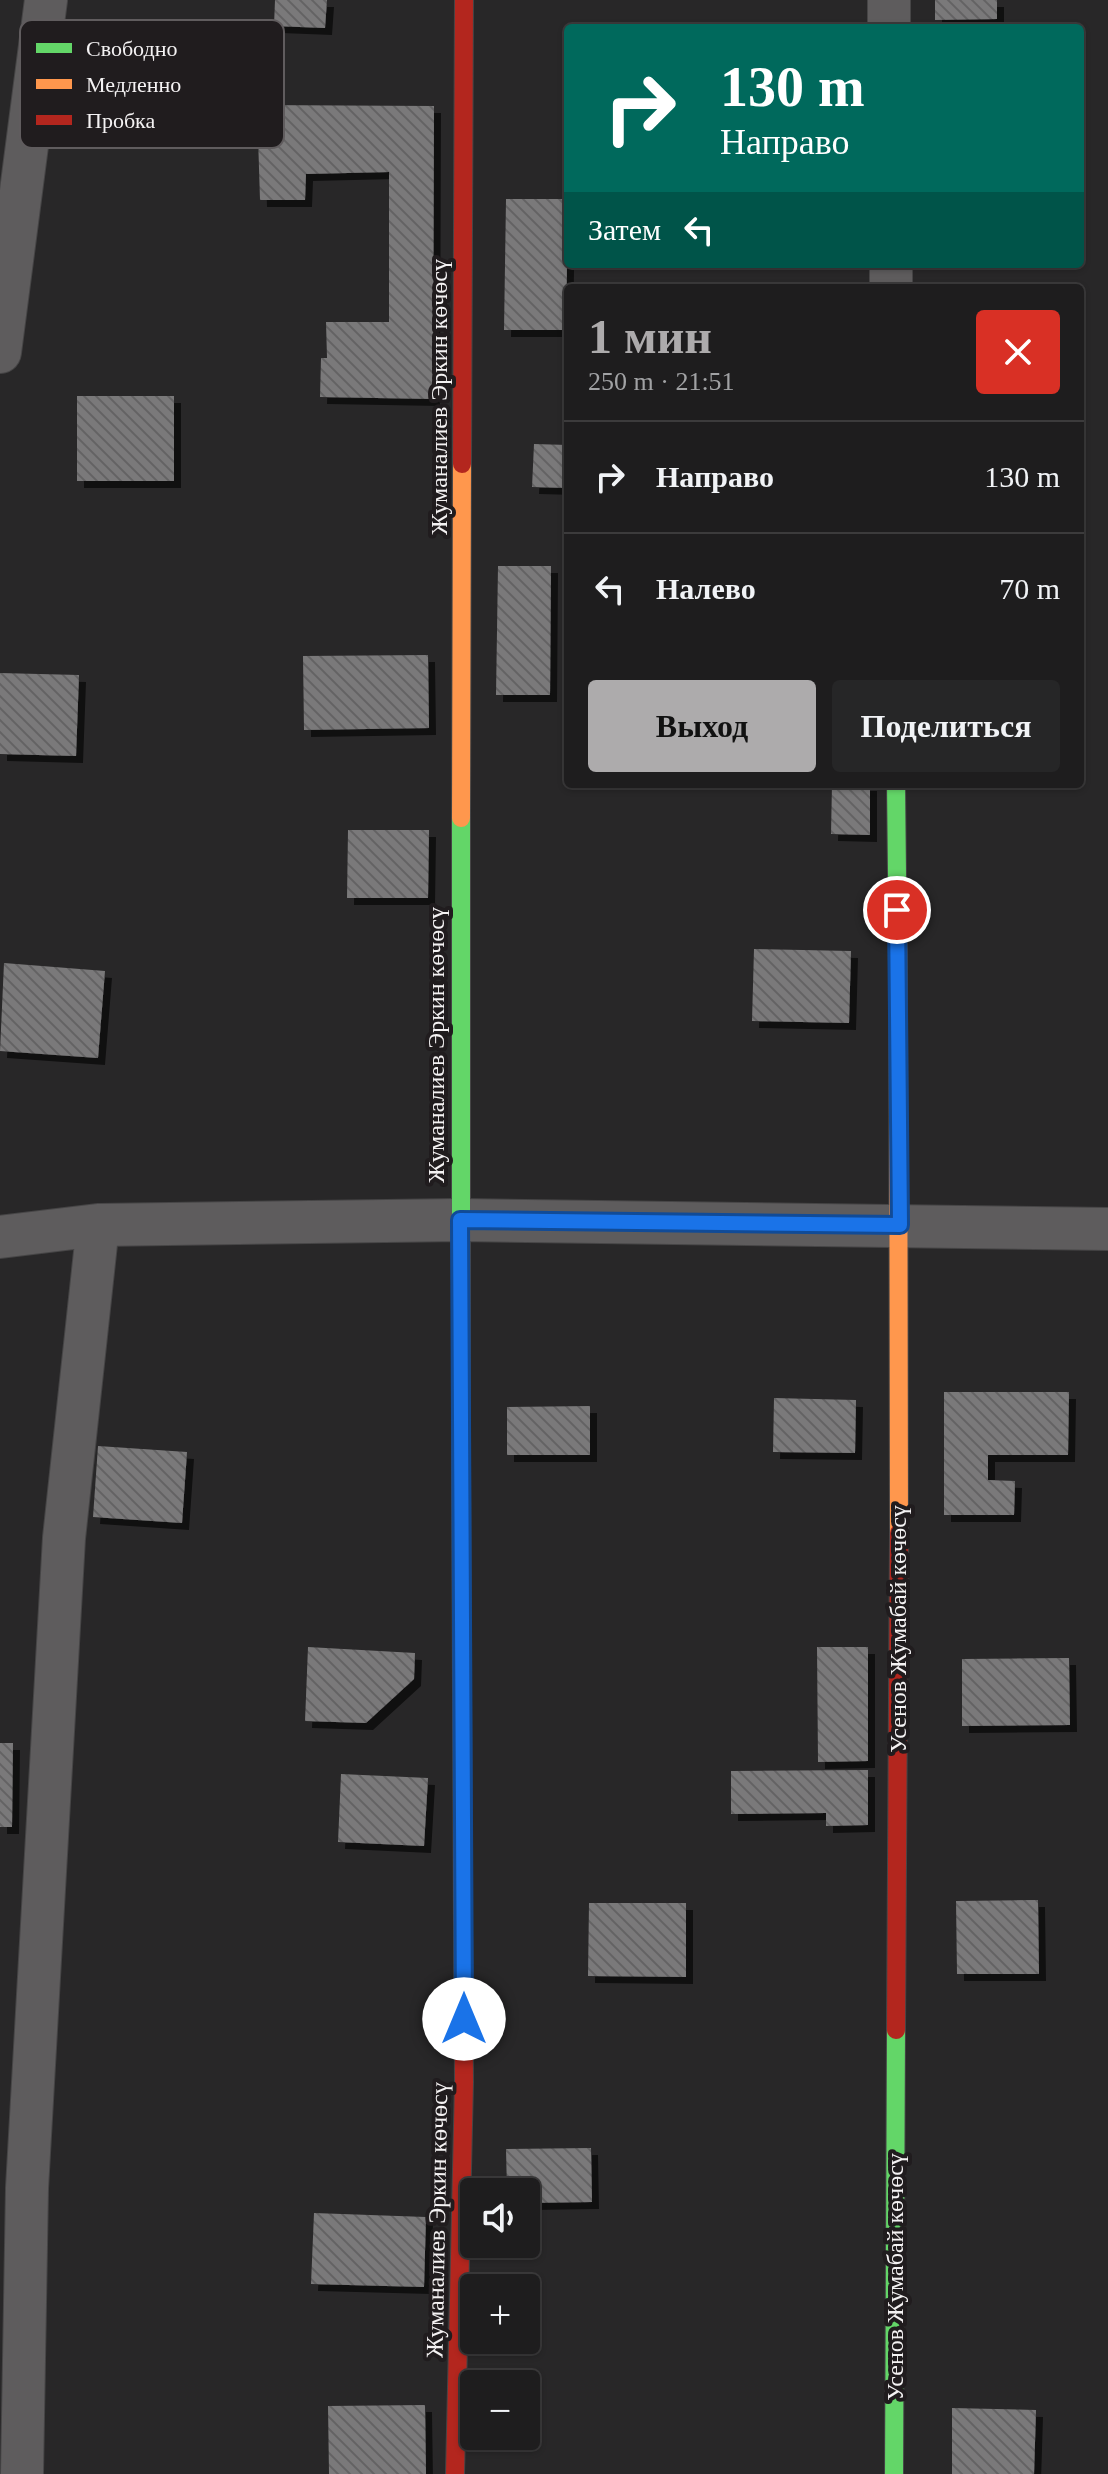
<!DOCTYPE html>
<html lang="ru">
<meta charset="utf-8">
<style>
:root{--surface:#1e1d1e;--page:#262627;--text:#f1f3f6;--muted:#a1a2a4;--line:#3c3b3c;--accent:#adabac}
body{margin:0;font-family:"Times New Roman",serif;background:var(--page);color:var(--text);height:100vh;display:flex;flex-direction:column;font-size:30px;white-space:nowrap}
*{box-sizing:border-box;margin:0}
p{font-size:26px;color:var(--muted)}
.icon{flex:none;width:44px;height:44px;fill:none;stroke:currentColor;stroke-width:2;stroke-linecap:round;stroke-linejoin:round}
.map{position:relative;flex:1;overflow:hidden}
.side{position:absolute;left:564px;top:284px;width:520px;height:504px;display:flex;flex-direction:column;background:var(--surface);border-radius:8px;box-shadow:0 2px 6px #0004,0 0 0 2px var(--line)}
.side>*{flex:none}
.guide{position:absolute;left:564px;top:24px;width:520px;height:244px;border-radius:8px;box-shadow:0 2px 6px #0004,0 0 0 2px var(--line);background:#00695c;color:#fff;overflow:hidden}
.fabs{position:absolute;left:460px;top:2178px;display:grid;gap:16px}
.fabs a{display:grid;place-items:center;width:80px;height:80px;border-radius:8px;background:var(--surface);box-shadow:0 2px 6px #0004,0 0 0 2px var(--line);font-size:40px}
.pin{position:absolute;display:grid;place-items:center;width:68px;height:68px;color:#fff;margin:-34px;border:4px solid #fff;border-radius:50%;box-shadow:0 2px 8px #0007}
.me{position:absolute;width:88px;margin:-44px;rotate:0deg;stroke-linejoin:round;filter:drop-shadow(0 0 6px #0008)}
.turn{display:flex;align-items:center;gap:28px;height:168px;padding:0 24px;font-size:36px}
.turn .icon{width:104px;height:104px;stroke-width:2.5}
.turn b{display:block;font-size:56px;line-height:68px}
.then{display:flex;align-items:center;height:76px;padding:0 24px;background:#0003;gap:16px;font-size:30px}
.round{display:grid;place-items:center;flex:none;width:84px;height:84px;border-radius:8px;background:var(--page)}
.headline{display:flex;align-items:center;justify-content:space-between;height:136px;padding:0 24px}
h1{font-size:48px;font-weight:700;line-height:60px;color:var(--accent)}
.button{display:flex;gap:16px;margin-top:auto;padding:16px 24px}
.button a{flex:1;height:92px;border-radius:8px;background:var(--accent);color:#111;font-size:32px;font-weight:700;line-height:92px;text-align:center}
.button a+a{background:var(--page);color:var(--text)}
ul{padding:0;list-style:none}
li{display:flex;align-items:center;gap:24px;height:112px;padding:0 24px;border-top:2px solid var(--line)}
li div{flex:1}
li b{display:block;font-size:30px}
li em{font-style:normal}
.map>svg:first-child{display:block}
.building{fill:url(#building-back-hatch);filter:url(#shadow)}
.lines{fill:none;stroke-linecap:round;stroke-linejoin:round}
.street-casing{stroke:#464546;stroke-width:44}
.fast-casing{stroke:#464546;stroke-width:20}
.slow-casing{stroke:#464546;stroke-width:20}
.jam-casing{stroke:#464546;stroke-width:20}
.street{stroke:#5e5c5d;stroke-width:42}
.fast{stroke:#63d668;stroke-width:18}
.slow{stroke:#ff974d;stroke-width:18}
.jam{stroke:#b3261e;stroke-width:18}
.route-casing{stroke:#114b97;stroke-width:20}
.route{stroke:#1a73e8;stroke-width:14}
.labels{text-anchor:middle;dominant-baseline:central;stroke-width:8;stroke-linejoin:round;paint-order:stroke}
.street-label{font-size:24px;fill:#f4f2f3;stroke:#201c1e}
.key{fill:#201c1e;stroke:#605c5e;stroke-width:2}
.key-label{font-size:22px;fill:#f4f2f3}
</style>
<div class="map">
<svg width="1108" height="2474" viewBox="0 0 1108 2474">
<defs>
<pattern id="building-back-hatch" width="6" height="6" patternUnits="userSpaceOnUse" patternTransform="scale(2)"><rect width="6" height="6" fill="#7a797a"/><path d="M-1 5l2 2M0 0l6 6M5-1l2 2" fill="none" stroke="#646364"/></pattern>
<filter id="shadow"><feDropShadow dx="7" dy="7" stdDeviation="0" flood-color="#0009"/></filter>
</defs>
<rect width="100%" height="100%" fill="#282728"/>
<path class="building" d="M275 0H327L325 28 274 26Z
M935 0H997V19L935 20Z
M257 105 434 106 433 399 320 397 321 358H327L326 322H389V172L306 174 305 200H260Z
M506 199H568L566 330H504Z
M77 396H174V481H77Z
M534 444 568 445V488L532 487Z
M498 566H551L550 695H496Z
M428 655 429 728 304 730 303 656Z
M0 673 79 675 76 756 0 754Z
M832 784H870V835L831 834Z
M348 830H429L428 898H347Z
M754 949 851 951 849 1023 752 1021Z
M4 963 105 971 98 1058 0 1051Z
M944 1392H1069L1068 1455H988V1480L1015 1481 1014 1515H944Z
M774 1398 856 1400 855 1453 773 1452Z
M590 1406V1455H507V1407Z
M98 1446 187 1452 182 1523 93 1517Z
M308 1647 415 1653 414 1679 366 1723 305 1721Z
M817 1647H868V1761L818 1762Z
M1069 1658 1070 1725 962 1726V1659Z
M0 1743H13L12 1827H0Z
M868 1770V1825L826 1826V1813L731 1814V1771Z
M341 1774 428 1778 424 1846 338 1842Z
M1038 1900 1039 1974H957L956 1901Z
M589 1903H686V1977L588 1976Z
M591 2148 592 2202 526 2203V2192H507L506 2149Z
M314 2213 426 2217 424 2287 311 2284Z
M425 2405 426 2474H329L328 2406Z
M952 2408 1036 2410 1034 2474H952Z"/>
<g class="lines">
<defs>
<path id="street" d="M889 0V28
M891 264V288
M0 352 46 0
M0 1237 98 1225 460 1220 1108 1229
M22 2474 27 2188 64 1538 98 1225"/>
<path id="fast" d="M896 784 898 966
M461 1462V818
M894 2474 896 2030"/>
<path id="slow" d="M461 818 462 464
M898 966 899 1533
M461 1462 463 1929"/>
<path id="jam" d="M462 464 464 0
M896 2030 899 1533
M455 2474 464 2082 463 1929"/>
</defs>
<use href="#street" class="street-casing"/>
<use href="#fast" class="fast-casing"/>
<use href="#slow" class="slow-casing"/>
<use href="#jam" class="jam-casing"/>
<use href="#street" class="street"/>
<use href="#fast" class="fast"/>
<use href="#slow" class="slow"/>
<use href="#jam" class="jam"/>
</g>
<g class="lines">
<defs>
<path id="route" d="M464 2019 460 1220 900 1225 897 910"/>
</defs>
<use href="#route" class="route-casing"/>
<use href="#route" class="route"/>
</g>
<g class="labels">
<g class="street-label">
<text transform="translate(439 397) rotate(-90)">Жуманалиев Эркин көчөсү</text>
<text transform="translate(436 1045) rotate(-90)">Жуманалиев Эркин көчөсү</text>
<text transform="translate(898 1629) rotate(-90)">Усенов Жумабай көчөсү</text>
<text transform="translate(437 2220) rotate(-89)">Жуманалиев Эркин көчөсү</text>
<text transform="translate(895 2277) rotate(-90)">Усенов Жумабай көчөсү</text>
</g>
</g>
<rect x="20" y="20" width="264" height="128" rx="12" class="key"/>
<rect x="36" y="43" width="36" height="10" fill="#63d668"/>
<rect x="36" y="79" width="36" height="10" fill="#ff974d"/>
<rect x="36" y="115" width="36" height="10" fill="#b3261e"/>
<g class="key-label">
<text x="86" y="56">Свободно</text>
<text x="86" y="92">Медленно</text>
<text x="86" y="128">Пробка</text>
</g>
</svg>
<div class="fabs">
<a><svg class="icon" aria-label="sound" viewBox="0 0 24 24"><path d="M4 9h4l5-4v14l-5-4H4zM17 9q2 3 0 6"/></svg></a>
<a>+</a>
<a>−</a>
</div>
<div class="pin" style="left:897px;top:910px;background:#d93025"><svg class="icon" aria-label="arrive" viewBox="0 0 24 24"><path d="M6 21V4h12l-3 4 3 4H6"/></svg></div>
<svg class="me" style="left:464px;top:2019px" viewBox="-20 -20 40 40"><circle r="19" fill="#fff"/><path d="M0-13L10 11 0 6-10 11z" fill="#1a73e8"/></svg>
<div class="guide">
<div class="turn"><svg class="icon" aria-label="right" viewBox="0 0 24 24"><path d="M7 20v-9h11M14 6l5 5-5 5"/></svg><div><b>130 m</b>Направо</div></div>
<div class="then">Затем<svg class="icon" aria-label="left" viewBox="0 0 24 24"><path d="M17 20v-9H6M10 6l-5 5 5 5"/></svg></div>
</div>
<section class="side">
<div class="headline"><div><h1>1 мин</h1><p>250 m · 21:51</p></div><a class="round" style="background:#d93025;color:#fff"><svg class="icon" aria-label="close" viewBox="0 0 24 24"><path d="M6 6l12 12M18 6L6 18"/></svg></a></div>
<ul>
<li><svg class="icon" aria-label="right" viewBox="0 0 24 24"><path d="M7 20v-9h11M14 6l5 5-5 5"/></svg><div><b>Направо</b></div><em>130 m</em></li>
<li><svg class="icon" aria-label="left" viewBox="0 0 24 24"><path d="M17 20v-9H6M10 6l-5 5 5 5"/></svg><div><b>Налево</b></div><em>70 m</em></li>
</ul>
<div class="button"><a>Выход</a><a>Поделиться</a></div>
</section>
</div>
